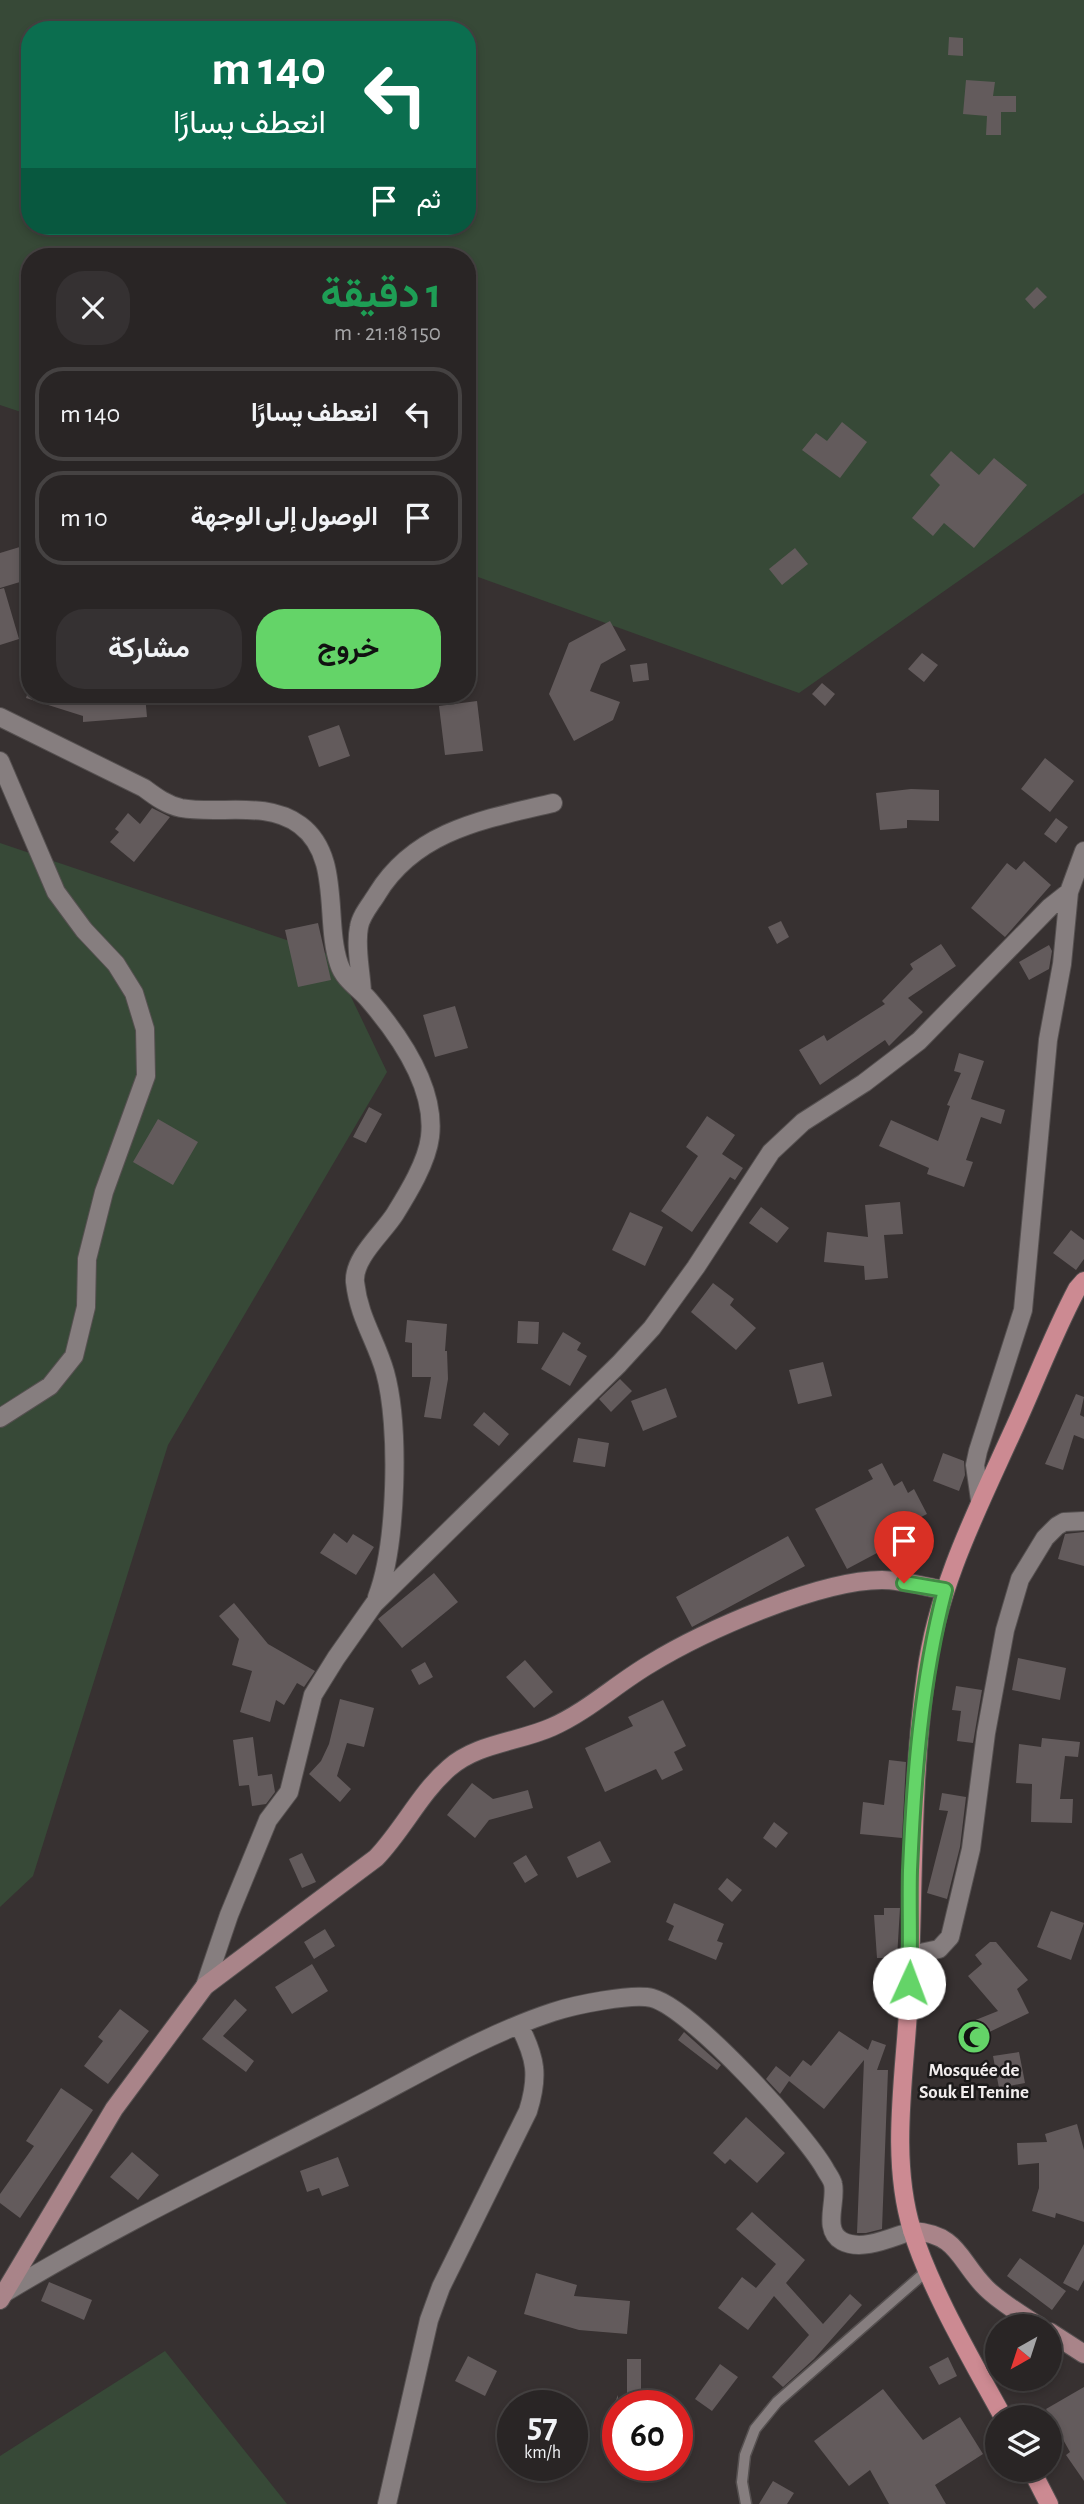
<!DOCTYPE html>
<html lang="ar">
<meta charset="utf-8">
<style>
:root{--surface:#292525;--page:#353132;--text:#f1f3f6;--muted:#a5a5a7;--line:#454242;--accent:#64d468}
body{margin:0;font-family:"Alegreya Sans",Vazirmatn,sans-serif;background:var(--page);color:var(--text);direction:rtl;height:100vh;display:flex;flex-direction:column;font-size:26px;white-space:nowrap}
*{box-sizing:border-box;margin:0}
p{font-size:23px;color:var(--muted)}
.icon{flex:none;width:38px;height:38px;fill:none;stroke:currentColor;stroke-width:2;stroke-linecap:round;stroke-linejoin:round}
.map{position:relative;flex:1;overflow:hidden;direction:ltr}
.panel{position:absolute;left:21px;top:248px;width:455px;height:455px;display:flex;flex-direction:column;background:var(--surface);border-radius:28px;box-shadow:0 4px 10px #0003,0 0 0 2px var(--line);direction:rtl}
.panel>*{flex:none}
.hud{position:absolute;left:21px;top:21px;width:455px;height:214px;border-radius:28px;box-shadow:0 4px 10px #0003,0 0 0 2px var(--line);direction:rtl;background:#0b6e4f;color:#fff;overflow:hidden}
.needle{width:46px;rotate:219deg}
.buttons{position:absolute;left:985px;top:2314px;display:grid;gap:14px}
.buttons a{display:grid;place-items:center;width:77px;height:77px;border-radius:50%;background:var(--surface);box-shadow:0 4px 10px #0003,0 0 0 2px var(--line);font-size:35px}
.speed{position:absolute;left:497px;top:2390px;display:flex;gap:14px;font-size:35px;font-weight:700;text-align:center}
.speed>*{display:grid;place-content:center;width:91px;height:91px;border-radius:50%;background:var(--surface);box-shadow:0 4px 10px #0003,0 0 0 2px var(--line);line-height:1}
.speed small{font-size:18px;font-weight:400}
.speed .limit{border:10px solid #d22;background:#fff;color:#111}
.pin{position:absolute;display:grid;place-items:center;width:60px;height:60px;color:#fff;margin:-72px -30px;border-radius:50% 50% 50% 0;rotate:-45deg;box-shadow:0 0 7px #0007}
.pin .icon{rotate:45deg}
.me{position:absolute;width:77px;margin:-38px;rotate:2deg;stroke-linejoin:round;filter:drop-shadow(0 0 5px #0008)}
.turn{display:flex;align-items:center;gap:24px;height:147px;padding:0 35px;font-size:32px}
.turn .icon{width:91px;height:91px;stroke-width:2.5}
.turn b{display:block;font-size:49px;line-height:60px}
.then{display:flex;align-items:center;height:66px;padding:0 35px;background:#0003;gap:14px;font-size:26px}
.round{display:grid;place-items:center;flex:none;width:74px;height:74px;border-radius:28px;background:var(--page)}
.headline{display:flex;align-items:center;justify-content:space-between;height:119px;padding:0 35px}
h1{font-size:42px;font-weight:700;line-height:52px;color:#1e9e55}
.button{display:flex;gap:14px;margin-top:auto;padding:14px 35px}
.button a{flex:1;height:80px;border-radius:28px;background:var(--accent);color:#111;font-size:28px;font-weight:700;line-height:80px;text-align:center}
.button a+a{background:var(--page);color:var(--text)}
ul{padding:0;list-style:none}
li{display:flex;align-items:center;gap:21px;height:94px;margin:0 14px 10px;padding:0 21px;border:4px solid var(--line);border-radius:28px}
li div{flex:1}
li b{display:block;font-size:26px}
li em{font-style:normal}
.map>svg:first-child{display:block}
.green{fill:#374937;fill-rule:evenodd}
.building{fill:#635b5c}
.lines{fill:none;stroke-linecap:round;stroke-linejoin:round}
.lane-casing{stroke:#555050;stroke-width:13}
.street-casing{stroke:#555050;stroke-width:20}
.secondary-casing{stroke:#555050;stroke-width:20}
.primary-casing{stroke:#555050;stroke-width:20}
.lane{stroke:#867e7f;stroke-width:10}
.street{stroke:#867e7f;stroke-width:18}
.secondary{stroke:#a98489;stroke-width:18}
.primary{stroke:#cc8a92;stroke-width:18}
.route-casing{stroke:#418a44;stroke-width:18}
.route{stroke:#64d468;stroke-width:12}
.labels{text-anchor:middle;dominant-baseline:central;stroke-width:5;stroke-linejoin:round;paint-order:stroke}
.poi-label{font-size:19px;font-weight:bold;fill:#f1eded;stroke:#1c1a1a}
</style>
<div class="map">
<svg width="1084" height="2504" viewBox="0 0 1084 2504">
<rect width="100%" height="100%" fill="#373131"/>
<path class="green" d="M0 0H1084V493L799 693 467 573V257H30V415L0 405ZM30 30H467V226H30Z
M0 843 331 955 387 1072 168 1445 33 1876 0 1907Z
M165 2351 287 2504H0V2456Z"/>
<path class="building" d="M949 37 963 38V56L948 55Z
M966 80 995 82 993 96H1016V112H1001V135H986L987 116 963 114Z
M1037 287 1047 297 1034 309 1025 299Z
M842 422 867 442 840 478 802 450 816 433 827 441Z
M951 451 979 475 994 458 1027 485 974 548 944 523 933 536 912 518 940 485 930 475Z
M23 546 30 579 0 588V553Z
M795 548 808 564 782 585 769 569Z
M4 588 19 639 0 645V589Z
M610 621 626 650 601 664 590 691 620 702 613 720 574 741 549 694 569 643Z
M922 653 938 665 924 682 908 669Z
M647 663 649 680 633 682 630 665Z
M822 683 835 694 825 706 812 694Z
M27 695H145L147 717 83 722V716L26 698Z
M477 701 483 751 445 755 439 706Z
M339 725 350 756 319 767 308 736Z
M1045 758 1074 781 1050 812 1021 789Z
M911 789 939 790V821L907 820V828L880 830 876 793Z
M152 808 170 817 134 862 110 842 119 832 115 829 128 813 140 824Z
M1056 818 1068 827 1056 843 1044 834Z
M1024 861 1051 885 1005 937 971 908 1007 863 1016 870Z
M781 921 789 937 777 944 768 927Z
M318 923 331 980 298 987 285 930Z
M941 944 956 966 908 998 923 1012 889 1046 885 1040 820 1085 799 1050 824 1035 827 1041 885 1004 882 1001 913 969 910 964Z
M1049 945 1052 951 1049 969 1029 980 1019 962Z
M455 1006 468 1048 435 1057 423 1015Z
M959 1053 984 1061 971 1099 1005 1110 1001 1124 981 1117 966 1160 973 1162 964 1187 927 1174 929 1168 879 1146 891 1120 938 1141 950 1106 947 1105 961 1073 954 1071Z
M369 1107 382 1114 366 1143 353 1137Z
M707 1116 735 1135 722 1154 743 1168 735 1180 730 1177 692 1232 661 1211 698 1156 686 1147Z
M158 1119 198 1142 173 1185 133 1162Z
M900 1202 903 1234 884 1235 888 1278 865 1280 864 1266 824 1262 827 1232 868 1237 865 1205Z
M761 1207 789 1228 777 1243 749 1223Z
M630 1212 663 1227 645 1266 612 1250Z
M1071 1230 1084 1240V1259L1076 1270 1053 1253Z
M713 1283 734 1299 730 1305 756 1328 736 1350 691 1312Z
M407 1320 447 1324 445 1351H447L448 1379 441 1419 424 1417 431 1377H412V1343L405 1342Z
M518 1321 539 1322 538 1344 517 1343Z
M563 1332 581 1343 577 1350 587 1356 570 1386 541 1369Z
M823 1362 832 1396 798 1404 789 1370Z
M620 1379 632 1391 611 1412 599 1399Z
M666 1388 677 1417 643 1431 631 1401Z
M1076 1394 1084 1397 1080 1415 1084 1417V1439L1074 1435 1063 1470 1045 1464Z
M484 1412 509 1434 499 1446 473 1425Z
M578 1438 609 1443 605 1467 573 1462Z
M943 1453 964 1461 965 1475 959 1491 933 1481Z
M882 1463 894 1486 902 1481 908 1493 914 1489 927 1514 901 1527 907 1537 847 1569 815 1509 873 1479 868 1470Z
M1084 1532V1566L1058 1559 1065 1534Z
M334 1533 347 1543 353 1534 374 1547 356 1575 320 1553Z
M788 1536 805 1566 692 1627 676 1597Z
M434 1573 458 1602 402 1648 378 1619Z
M234 1603 268 1644 315 1671 304 1687 297 1683 284 1705 276 1700 270 1722 240 1712 252 1671 232 1665 239 1639 219 1616Z
M1018 1658 1066 1668 1060 1700 1012 1690Z
M525 1660 553 1692 534 1708 506 1677Z
M425 1662 433 1677 419 1685 411 1670Z
M956 1686 982 1690 973 1743 957 1741 961 1711 952 1710Z
M340 1699 374 1708 364 1747 347 1743 337 1776 351 1789 340 1802 309 1774 321 1761 329 1744Z
M663 1700 686 1746 674 1752 683 1770 662 1780 656 1769 605 1792 585 1748 633 1726 628 1717Z
M253 1737 258 1776 272 1774 275 1792 266 1804 252 1806 249 1785 239 1786 233 1740Z
M1042 1738 1080 1742 1078 1757 1065 1756 1060 1799H1073L1072 1823 1031 1822 1032 1784 1016 1783 1019 1744 1041 1747Z
M889 1760 906 1762 902 1838 860 1834 863 1802 884 1805Z
M472 1783 493 1799 528 1790 533 1808 489 1820 475 1838 447 1815Z
M942 1793 966 1797 960 1847 947 1899 927 1893 948 1811 939 1810Z
M774 1822 788 1833 776 1848 763 1838Z
M600 1841 611 1862 577 1878 567 1857Z
M302 1853 316 1882 302 1888 289 1859Z
M526 1855 538 1875 525 1883 513 1863Z
M727 1878 742 1890 732 1902 718 1889Z
M674 1903 724 1924 717 1941 723 1943 716 1960 668 1940 674 1926 666 1922Z
M884 1908H900L897 1958H877L874 1915H884Z
M1051 1911 1084 1923 1071 1960 1037 1947Z
M325 1929 335 1946 314 1959 304 1942Z
M990 1942H996L1028 1980 1017 1989 1029 2013 979 2037 973 2021 998 2011 968 1976 982 1964 975 1955Z
M312 1964 328 1991 292 2014 275 1987Z
M235 1999 247 2010 223 2036 254 2061 246 2072 202 2039Z
M120 2009 149 2031 108 2084 84 2066 103 2041 98 2037Z
M839 2031 868 2050 872 2040 886 2045 877 2070H888L882 2229 866 2233H857L864 2060 824 2109 789 2081 780 2094 766 2079 776 2066 790 2077 803 2060 811 2066Z
M684 2032 721 2065 717 2070 678 2040Z
M1019 2052 1025 2083 999 2088 993 2056Z
M61 2088 93 2110 20 2218 0 2203V2194L34 2146 26 2141Z
M746 2117 785 2153 757 2183 730 2159 725 2164 713 2153Z
M1077 2124 1084 2150V2222L1056 2213 1055 2218 1032 2211 1039 2188V2163L1018 2165 1017 2143 1047 2142 1045 2134Z
M132 2152 159 2175 138 2200 110 2177Z
M338 2157 349 2186 322 2196 319 2188 307 2192 300 2171Z
M752 2212 805 2260 786 2283 823 2324 850 2294 862 2305 814 2359 783 2387 772 2377 809 2335 774 2296 748 2330 718 2308 742 2277 756 2288 776 2264 736 2229Z
M1084 2244V2280L1078 2291 1063 2283Z
M1020 2258 1066 2291 1052 2310 1007 2276Z
M536 2273 577 2285 574 2296 630 2301 627 2334 579 2330 524 2314Z
M49 2282 92 2300 84 2320 41 2301Z
M468 2356 497 2371 485 2396 455 2381Z
M948 2357 957 2376 939 2385 929 2367Z
M627 2359H641V2406H627Z
M720 2364 738 2377 712 2411 695 2399Z
M1084 2387V2481L1066 2455 1070 2452 1046 2409Z
M883 2389 923 2440 960 2417 983 2454 935 2485 946 2504H889L870 2470 849 2486 814 2441Z
M618 2395V2445L600 2437Z
M773 2481 794 2493 787 2504H759Z"/>
<g class="lines">
<defs>
<path id="lane" d="M746 2504 742 2482 745 2455 755 2429 777 2402 929 2269"/>
<path id="street" d="M0 717 144 788C156 797 167 805 181 808 220 815 266 800 300 825 342 856 324 920 339 964 344 980 359 988 369 1000 399 1035 436 1088 430 1137 427 1162 408 1193 395 1214 383 1233 353 1258 355 1282 359 1318 376 1340 385 1372 400 1426 397 1545 377 1597
M0 761 56 892 84 930 116 964 134 993 145 1029 146 1076 104 1192 87 1259 86 1307 74 1356 50 1386 0 1418
M362 992C361 971 355 947 359 927 361 915 371 904 377 894 416 830 486 819 553 803
M980 1500 975 1465 978 1451 1023 1310 1048 1040 1062 964 1069 892 1084 851
M911 1955 939 1949 950 1937 971 1849 986 1733 1005 1630 1020 1579 1045 1538 1057 1526 1064 1522 1084 1521
M205 1986 229 1915 268 1820 289 1792 313 1695 336 1658 374 1604 619 1364 652 1328 696 1267 771 1152 803 1122 864 1083 919 1041 1050 907 1069 892
M6 2292C115 2226 229 2172 342 2114 411 2079 480 2036 553 2012 574 2005 632 1993 652 1998 691 2008 804 2132 825 2169 827 2173 832 2179 833 2184 837 2201 822 2230 842 2241 862 2252 892 2237 912 2231
M387 2504 429 2320 441 2287 528 2111C539 2076 536 2058 519 2025"/>
<path id="secondary" d="M912 2231C959 2234 958 2260 986 2288 1001 2303 1022 2315 1039 2326
M0 2300 114 2109 205 1986 376 1858C403 1830 420 1793 449 1768 477 1743 519 1742 552 1727 588 1711 616 1684 650 1664 704 1631 819 1580 882 1580 903 1580 925 1587 945 1590
M1050 2332 1084 2354"/>
<path id="primary" d="M1003 2417C973 2362 930 2289 912 2230 889 2155 906 2070 909 1994 914 1887 911 1780 926 1674 937 1589 976 1512 1011 1435 1034 1386 1052 1336 1077 1289L1084 1281
M1031 2469 1049 2504"/>
</defs>
<use href="#lane" class="lane-casing"/>
<use href="#street" class="street-casing"/>
<use href="#secondary" class="secondary-casing"/>
<use href="#primary" class="primary-casing"/>
<use href="#lane" class="lane"/>
<use href="#street" class="street"/>
<use href="#secondary" class="secondary"/>
<use href="#primary" class="primary"/>
</g>
<g class="lines">
<defs>
<path id="route" d="M904 1583 945 1590C921 1682 914 1776 910 1870 909 1908 911 1945 909 1983"/>
</defs>
<use href="#route" class="route-casing"/>
<use href="#route" class="route"/>
</g>
<defs>
<symbol id="mosque-disc" viewBox="-11 -11 22 22"><circle r="9.5" fill="#64d468" stroke="#1c1a1a"/><path d="M3.5-4.9A6 6 0 1 0 3.5 4.9A5 5 0 1 1 3.5-4.9Z" fill="#111"/></symbol>
</defs>
<g fill-rule="evenodd">
<use href="#mosque-disc" x="955" y="2018" width="38" height="38"/>
</g>
<g class="labels">
<g class="poi-label">
<text x="974" y="2070">Mosquée de<tspan x="974" dy="22">Souk El Tenine</tspan></text>
</g>
</g>
</svg>
<div class="buttons">
<a><svg class="needle" viewBox="-14 -14 28 28"><path d="M0-13l5 13h-10z" fill="#e53935"/><path d="M0 13l5-13h-10z" fill="#a5a5a7"/></svg></a>
<a><svg class="icon" aria-label="layers" viewBox="0 0 24 24"><path d="M12 4l9 5-9 5-9-5zM3 14l9 5 9-5"/></svg></a>
</div>
<div class="speed"><div>57<small>km/h</small></div><div class="limit">60</div></div>
<div class="pin" style="left:904px;top:1583px;background:#d93025"><svg class="icon" aria-label="arrive" viewBox="0 0 24 24"><path d="M6 21V4h12l-3 4 3 4H6"/></svg></div>
<svg class="me" style="left:909px;top:1983px" viewBox="-20 -20 40 40"><circle r="19" fill="#fff"/><path d="M0-13L10 11 0 6-10 11z" fill="#64d468"/></svg>
<div class="hud">
<div class="turn"><svg class="icon" aria-label="left" viewBox="0 0 24 24"><path d="M17 20v-9H6M10 6l-5 5 5 5"/></svg><div><b>140 m</b>انعطف يسارًا</div></div>
<div class="then">ثم<svg class="icon" aria-label="arrive" viewBox="0 0 24 24"><path d="M6 21V4h12l-3 4 3 4H6"/></svg></div>
</div>
<section class="panel">
<div class="headline"><div><h1>1 دقيقة</h1><p>150 m · 21:18</p></div><a class="round"><svg class="icon" aria-label="close" viewBox="0 0 24 24"><path d="M6 6l12 12M18 6L6 18"/></svg></a></div>
<ul>
<li><svg class="icon" aria-label="left" viewBox="0 0 24 24"><path d="M17 20v-9H6M10 6l-5 5 5 5"/></svg><div><b>انعطف يسارًا</b></div><em>140 m</em></li>
<li><svg class="icon" aria-label="arrive" viewBox="0 0 24 24"><path d="M6 21V4h12l-3 4 3 4H6"/></svg><div><b>الوصول إلى الوجهة</b></div><em>10 m</em></li>
</ul>
<div class="button"><a>خروج</a><a>مشاركة</a></div>
</section>
</div>
